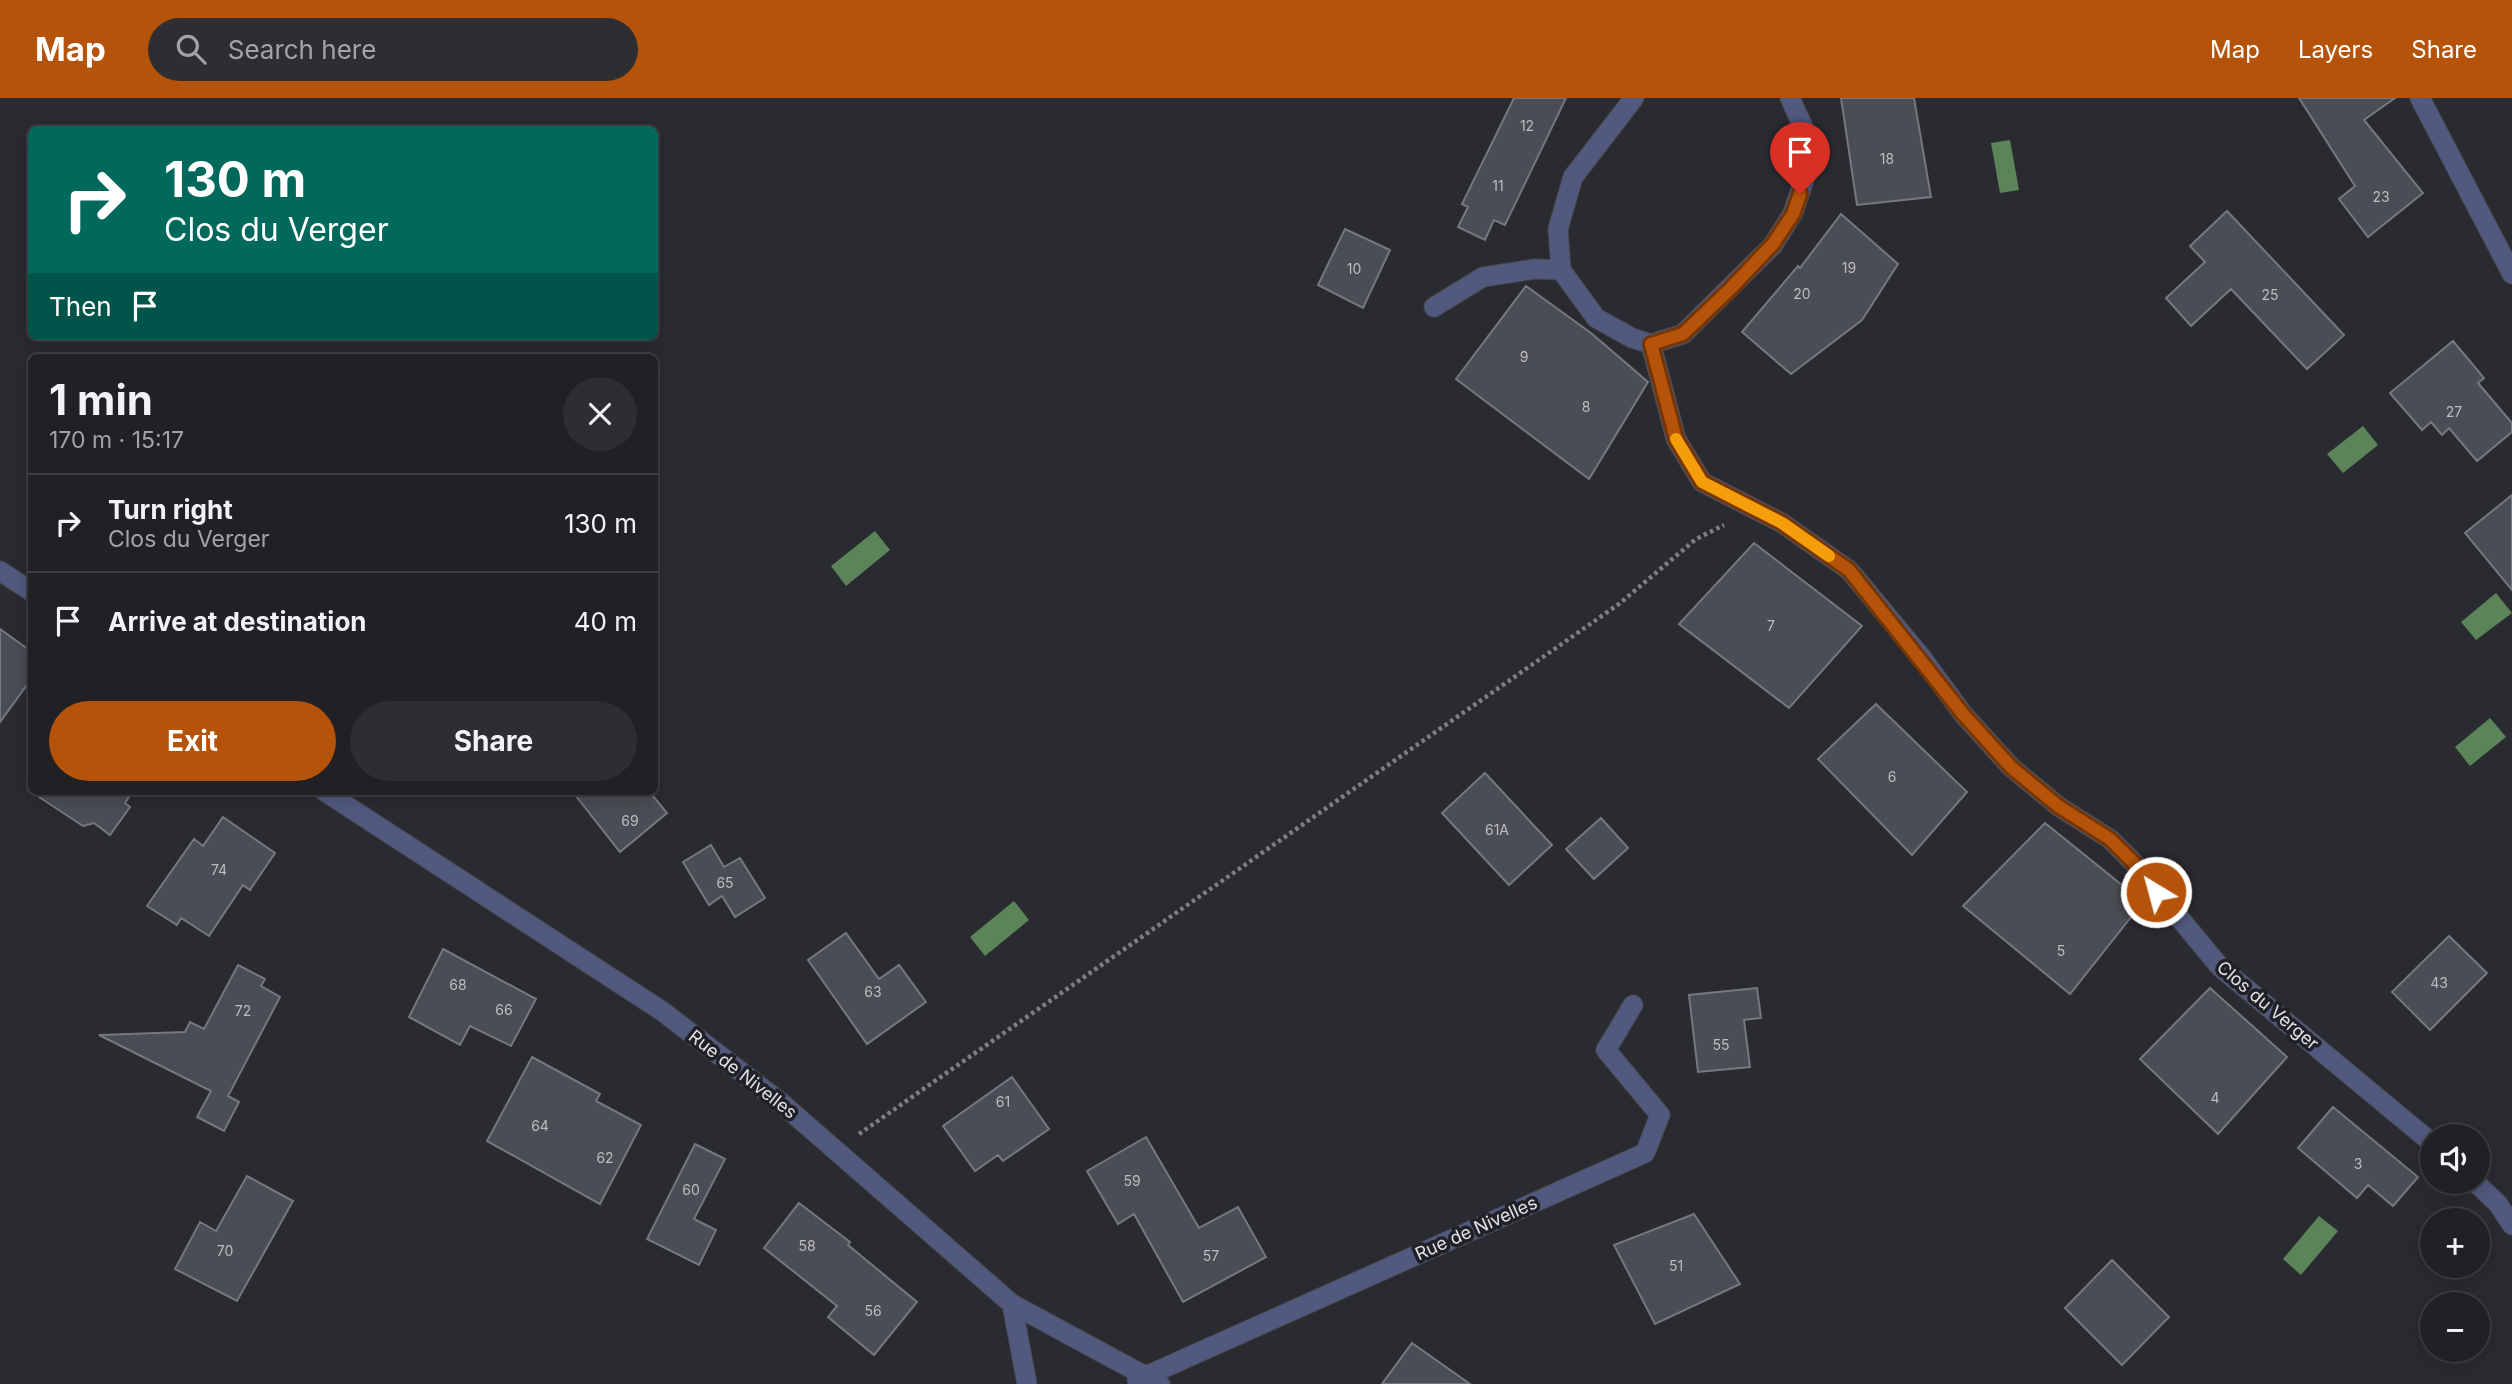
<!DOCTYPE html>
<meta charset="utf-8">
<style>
:root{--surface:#202025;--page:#2d2d32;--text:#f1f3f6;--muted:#a2a3a7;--line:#3d3e42;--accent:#b45309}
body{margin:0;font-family:Inter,sans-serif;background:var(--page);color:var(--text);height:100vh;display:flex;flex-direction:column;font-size:26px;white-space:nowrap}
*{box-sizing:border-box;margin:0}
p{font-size:23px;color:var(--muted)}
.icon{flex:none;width:38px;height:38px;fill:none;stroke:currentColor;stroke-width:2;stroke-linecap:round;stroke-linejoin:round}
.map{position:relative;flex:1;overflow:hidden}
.side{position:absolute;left:28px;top:256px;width:630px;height:441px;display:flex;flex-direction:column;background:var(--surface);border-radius:10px;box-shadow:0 4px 18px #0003,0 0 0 2px var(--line)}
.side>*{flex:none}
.top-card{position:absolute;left:28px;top:28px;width:630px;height:214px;border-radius:10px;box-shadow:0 4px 18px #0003,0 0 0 2px var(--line);background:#00695c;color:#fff;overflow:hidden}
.buttons{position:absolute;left:2420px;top:1026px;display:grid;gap:14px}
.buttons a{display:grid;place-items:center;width:70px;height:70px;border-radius:50%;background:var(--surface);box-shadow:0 4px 18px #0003,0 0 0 2px var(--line);font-size:35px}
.pin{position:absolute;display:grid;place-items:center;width:60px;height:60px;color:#fff;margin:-72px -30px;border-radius:50% 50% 50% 0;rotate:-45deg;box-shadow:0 0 7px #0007}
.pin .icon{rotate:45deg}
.me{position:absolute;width:77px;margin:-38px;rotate:323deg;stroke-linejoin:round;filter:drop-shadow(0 0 5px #0008)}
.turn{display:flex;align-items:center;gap:24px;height:147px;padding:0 21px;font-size:32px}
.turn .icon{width:91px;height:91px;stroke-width:2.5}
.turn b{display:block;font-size:49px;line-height:60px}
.then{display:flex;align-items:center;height:66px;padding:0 21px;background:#0003;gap:14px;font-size:26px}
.round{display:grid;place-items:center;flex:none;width:74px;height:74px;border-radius:37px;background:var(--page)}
.head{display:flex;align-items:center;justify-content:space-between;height:119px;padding:0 21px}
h1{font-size:42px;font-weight:700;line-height:52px}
.primary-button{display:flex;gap:14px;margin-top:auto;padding:14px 21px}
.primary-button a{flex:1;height:80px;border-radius:42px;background:var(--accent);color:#fff;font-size:28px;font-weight:700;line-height:80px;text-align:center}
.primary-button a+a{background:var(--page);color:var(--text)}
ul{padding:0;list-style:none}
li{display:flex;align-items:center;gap:21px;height:98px;padding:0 21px;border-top:2px solid var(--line)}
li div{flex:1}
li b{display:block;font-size:26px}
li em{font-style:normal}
header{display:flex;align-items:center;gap:42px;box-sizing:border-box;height:98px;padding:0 35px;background:var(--accent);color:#fff}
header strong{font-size:33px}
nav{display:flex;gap:38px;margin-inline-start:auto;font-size:24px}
.search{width:490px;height:63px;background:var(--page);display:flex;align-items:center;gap:18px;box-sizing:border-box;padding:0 24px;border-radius:38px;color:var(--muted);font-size:26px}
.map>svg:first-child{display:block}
.water{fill:#5c8459}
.building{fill:#4b4d54;stroke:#76787f;stroke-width:2}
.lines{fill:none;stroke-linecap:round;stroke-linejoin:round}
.service-casing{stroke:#47484e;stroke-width:21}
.minor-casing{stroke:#47484e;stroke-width:21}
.path{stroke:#7e7f84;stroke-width:4.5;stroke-dasharray:3.5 3.5;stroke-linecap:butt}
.service{stroke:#52597f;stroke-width:19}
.minor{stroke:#52597f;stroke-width:19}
.route-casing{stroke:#753606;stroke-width:18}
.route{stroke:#b45309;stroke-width:12}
.slow{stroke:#f59e0b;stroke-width:12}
.labels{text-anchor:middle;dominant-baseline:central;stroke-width:7;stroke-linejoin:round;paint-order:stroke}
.number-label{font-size:14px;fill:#bcbcc2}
.street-label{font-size:18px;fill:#e1e1e6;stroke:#202127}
</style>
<header>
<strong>Map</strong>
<div class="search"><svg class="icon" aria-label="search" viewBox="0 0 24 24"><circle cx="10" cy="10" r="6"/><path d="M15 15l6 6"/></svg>Search here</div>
<nav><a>Map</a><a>Layers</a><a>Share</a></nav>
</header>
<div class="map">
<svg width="2512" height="1286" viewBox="0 0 2512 1286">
<rect width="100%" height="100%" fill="#2a2b31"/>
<path class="water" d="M2010 42 2019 92 2000 95 1991 45Z
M2363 328 2378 347 2343 375 2327 356Z
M875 433 890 452 846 488 831 468Z
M2496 495 2512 515 2476 542 2461 524Z
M2490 620 2506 639 2470 668 2455 649Z
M1014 803 1029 822 985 858 970 839Z
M2319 1118 2338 1133 2301 1177 2283 1161Z"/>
<path class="building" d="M1514 0H1566L1505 127 1494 122 1485 142 1458 129 1468 109 1462 106Z
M1841 0H1914L1931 99 1857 107Z
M2299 0H2395L2364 22 2423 95 2368 139 2339 101 2355 88Z
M2227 113 2344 237 2307 271 2231 191 2191 228 2166 200 2205 164 2190 148Z
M1841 116 1898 166 1862 222 1791 276 1742 234 1798 168 1800 170Z
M1345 131 1390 152 1363 210 1318 187Z
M1526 188 1591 235 1648 284 1589 381 1456 281Z
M2453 243 2484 280 2478 285 2512 325V334L2477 363 2449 330 2442 337 2431 324 2422 332 2390 295Z
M2512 397V492L2465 435Z
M1754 445 1862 528 1789 610 1679 526Z
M0 531 32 554V580L0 624Z
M1876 606 1967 694 1912 757 1818 661Z
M1485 675 1552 747 1509 787 1442 715Z
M30 693H133L125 705 130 709 110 737 94 725 83 728Z
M572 693H649L667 715 620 754Z
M223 719 275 755 250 792 243 787 209 838 181 820 177 827 147 808 194 741 203 748Z
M1601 720 1628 750 1594 781 1566 751Z
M2045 725 2143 804 2070 896 1963 808Z
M711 747 724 769 740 760 765 800 735 819 722 798 709 807 683 764Z
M846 835 879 881 899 867 926 904 867 946 808 862Z
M2449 838 2487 875 2430 932 2392 894Z
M443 851 536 901 511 948 470 928 460 947 409 919Z
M238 867 265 881 261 888 280 899 228 998 239 1004 224 1033 197 1019 211 993 99 937 185 934 190 924 204 931Z
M1757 890 1761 920 1744 922 1750 969 1698 974 1689 897Z
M2210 890 2287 959 2218 1036 2140 961Z
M532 959 600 996 596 1003 641 1027 600 1106 487 1043Z
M1012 979 1049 1031 1003 1063 998 1057 975 1073 943 1028Z
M2333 1009 2418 1079 2393 1108 2368 1087 2357 1100 2298 1050Z
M1146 1039 1199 1130 1238 1109 1266 1159 1183 1204 1134 1116 1118 1126 1087 1073Z
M695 1046 725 1061 694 1121 716 1132 699 1167 647 1141Z
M247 1078 293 1103 237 1203 175 1171 200 1124 216 1133Z
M799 1105 850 1144 848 1147 917 1204 874 1257 828 1219 837 1208 764 1150Z
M1694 1116 1740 1186 1655 1226 1614 1147Z
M2112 1162 2169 1219 2122 1267 2065 1210Z
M1412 1245 1470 1286H1382Z"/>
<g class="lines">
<defs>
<path id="service" d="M1434 209 1483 179 1535 171 1561 172"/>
<path id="minor" d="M1634 0 1573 79 1558 131 1561 172 1596 220 1632 240 1651 246 1683 236 1773 147 1793 115 1806 76 1809 42 1790 0
M2420 0 2512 176
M1651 246 1676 341 1702 384 1782 425 1849 472 1922 560 1963 616 2011 669 2058 708 2110 741 2133 764 2220 869 2432 1045
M0 473 32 494
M324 693 662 913 779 1003 1012 1206 1160 1286
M2474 1083 2498 1106 2512 1127
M1012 1206 1027 1286
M1137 1282 1645 1055 1660 1017 1606 952 1633 907"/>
</defs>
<use href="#service" class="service-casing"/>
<use href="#minor" class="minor-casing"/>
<path class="path" d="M859 1036 1619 506 1696 441 1724 427"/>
<use href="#service" class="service"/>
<use href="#minor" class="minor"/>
</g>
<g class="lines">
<defs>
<path id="route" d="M1800 96 1793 116 1773 146 1730 191 1683 236 1651 246 1676 341 1702 384 1782 425 1849 472 1963 616 2011 669 2058 708 2110 741 2133 764 2156 794"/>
</defs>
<use href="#route" class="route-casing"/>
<use href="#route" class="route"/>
<path class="slow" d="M1676 341 1702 384 1782 425 1829 458"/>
</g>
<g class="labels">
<g class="number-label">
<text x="1527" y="27">12</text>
<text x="1887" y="60">18</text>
<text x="1498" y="87">11</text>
<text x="2381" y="98">23</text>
<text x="1849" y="169">19</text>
<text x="1354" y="170">10</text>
<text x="1802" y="195">20</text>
<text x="2270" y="196">25</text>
<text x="1524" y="258">9</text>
<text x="1586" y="308">8</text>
<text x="2454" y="313">27</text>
<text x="1771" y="527">7</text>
<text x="1892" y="678">6</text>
<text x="630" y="722">69</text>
<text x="1497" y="731">61A</text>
<text x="219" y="771">74</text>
<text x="725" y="784">65</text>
<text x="2061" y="852">5</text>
<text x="2439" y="884">43</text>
<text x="458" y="886">68</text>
<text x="873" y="893">63</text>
<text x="504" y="911">66</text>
<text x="243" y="912">72</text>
<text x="1721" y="946">55</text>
<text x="2215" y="999">4</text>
<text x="1003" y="1003">61</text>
<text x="540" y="1027">64</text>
<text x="605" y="1059">62</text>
<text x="2358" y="1065">3</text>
<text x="1132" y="1082">59</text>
<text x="691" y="1091">60</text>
<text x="807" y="1147">58</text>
<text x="225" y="1152">70</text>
<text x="1211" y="1157">57</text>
<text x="1676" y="1167">51</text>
<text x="873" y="1212">56</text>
</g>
<g class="street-label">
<text transform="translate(2268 907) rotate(40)">Clos du Verger</text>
<text transform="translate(743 976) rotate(38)">Rue de Nivelles</text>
<text transform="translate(1476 1130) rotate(-24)">Rue de Nivelles</text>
</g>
</g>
</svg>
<div class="buttons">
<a><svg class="icon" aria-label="sound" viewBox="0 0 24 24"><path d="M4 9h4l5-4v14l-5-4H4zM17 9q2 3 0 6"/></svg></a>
<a>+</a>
<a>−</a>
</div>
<div class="pin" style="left:1800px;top:96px;background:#d93025"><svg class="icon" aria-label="arrive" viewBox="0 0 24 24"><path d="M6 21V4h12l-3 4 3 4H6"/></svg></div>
<svg class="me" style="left:2156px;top:794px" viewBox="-20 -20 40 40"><circle r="17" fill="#b45309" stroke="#fff" stroke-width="3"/><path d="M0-11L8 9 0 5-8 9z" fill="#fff"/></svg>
<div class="top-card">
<div class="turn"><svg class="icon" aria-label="right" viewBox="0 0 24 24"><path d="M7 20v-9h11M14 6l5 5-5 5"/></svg><div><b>130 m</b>Clos du Verger</div></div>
<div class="then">Then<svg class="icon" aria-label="arrive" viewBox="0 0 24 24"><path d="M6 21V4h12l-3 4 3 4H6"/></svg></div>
</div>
<section class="side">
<div class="head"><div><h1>1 min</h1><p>170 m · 15:17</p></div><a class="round"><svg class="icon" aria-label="close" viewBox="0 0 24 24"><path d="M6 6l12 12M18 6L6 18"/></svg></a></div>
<ul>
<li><svg class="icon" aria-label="right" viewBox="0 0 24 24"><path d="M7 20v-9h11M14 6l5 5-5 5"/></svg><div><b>Turn right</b><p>Clos du Verger</p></div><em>130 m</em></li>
<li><svg class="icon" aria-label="arrive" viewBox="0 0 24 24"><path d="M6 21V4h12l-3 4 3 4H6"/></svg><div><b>Arrive at destination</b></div><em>40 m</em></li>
</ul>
<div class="primary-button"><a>Exit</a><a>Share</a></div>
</section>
</div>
